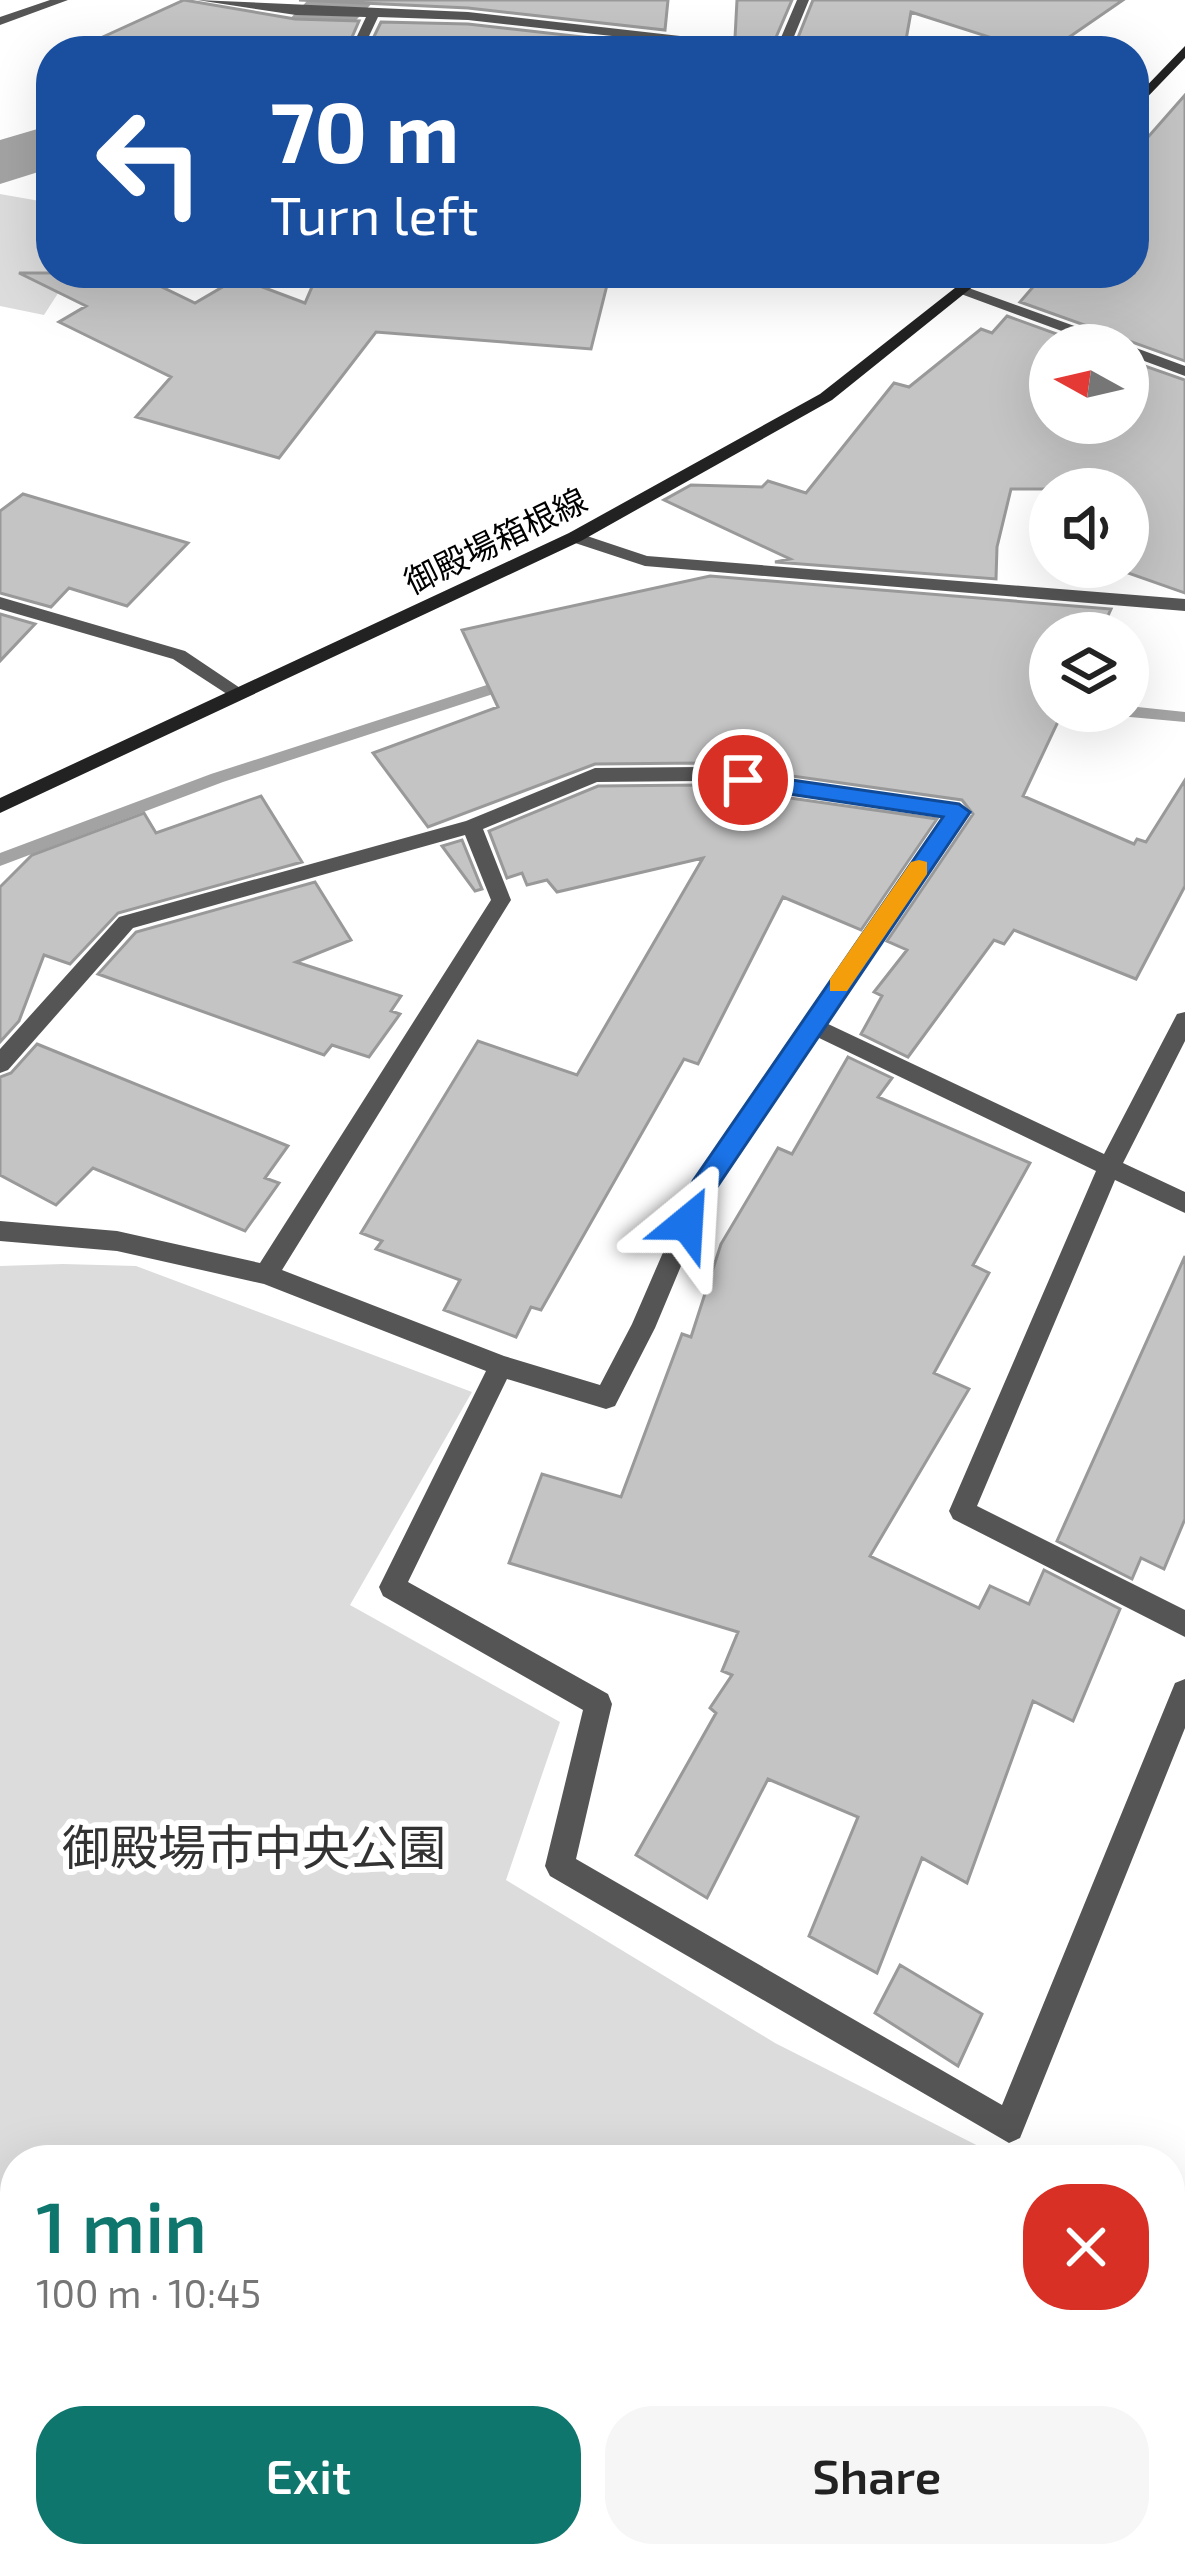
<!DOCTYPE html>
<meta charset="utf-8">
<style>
:root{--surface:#fff;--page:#f6f6f6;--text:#222;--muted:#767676;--accent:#0f766e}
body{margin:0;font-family:"Exo 2","Noto Sans JP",sans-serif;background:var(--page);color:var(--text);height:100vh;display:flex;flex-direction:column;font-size:45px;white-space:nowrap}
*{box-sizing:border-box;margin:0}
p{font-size:39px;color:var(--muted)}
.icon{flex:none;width:66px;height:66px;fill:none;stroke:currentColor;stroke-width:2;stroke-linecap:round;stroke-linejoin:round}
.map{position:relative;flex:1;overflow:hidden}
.panel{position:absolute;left:0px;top:2145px;width:1185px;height:423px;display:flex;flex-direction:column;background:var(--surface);border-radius:48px 48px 0 0;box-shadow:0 12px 48px #0002}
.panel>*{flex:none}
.guide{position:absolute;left:36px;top:36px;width:1113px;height:252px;border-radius:48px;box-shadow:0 12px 48px #0002;background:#1a4fa0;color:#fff;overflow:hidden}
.needle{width:78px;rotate:278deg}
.buttons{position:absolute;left:1029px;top:324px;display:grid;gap:24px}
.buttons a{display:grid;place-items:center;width:120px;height:120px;border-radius:50%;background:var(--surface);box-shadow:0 12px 48px #0002;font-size:60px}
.pin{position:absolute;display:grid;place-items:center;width:102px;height:102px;color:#fff;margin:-51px;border:6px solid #fff;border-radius:50%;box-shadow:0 3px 12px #0007}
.me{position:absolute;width:132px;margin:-66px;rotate:27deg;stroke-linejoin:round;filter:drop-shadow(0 0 9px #0008)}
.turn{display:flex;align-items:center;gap:42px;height:252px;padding:0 36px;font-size:54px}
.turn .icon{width:156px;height:156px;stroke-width:2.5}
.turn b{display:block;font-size:84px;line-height:102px}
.round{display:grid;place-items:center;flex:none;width:126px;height:126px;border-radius:48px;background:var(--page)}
.head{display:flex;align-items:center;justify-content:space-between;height:204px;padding:0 36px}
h1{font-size:72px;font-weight:600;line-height:90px;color:var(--accent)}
.action{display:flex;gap:24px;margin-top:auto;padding:24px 36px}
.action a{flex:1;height:138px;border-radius:48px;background:var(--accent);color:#fff;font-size:48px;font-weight:600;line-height:138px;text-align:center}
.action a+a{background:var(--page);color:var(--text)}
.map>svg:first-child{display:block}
.green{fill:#dcdcdc}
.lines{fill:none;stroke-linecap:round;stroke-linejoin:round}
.stream{fill:#a3a3a3;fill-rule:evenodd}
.river{fill:#a3a3a3;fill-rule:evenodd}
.building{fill:#c4c4c4;stroke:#999;stroke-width:3}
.minor{fill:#555;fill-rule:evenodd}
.secondary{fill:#222;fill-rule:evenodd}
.route{fill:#1a73e8;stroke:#114b97;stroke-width:3}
.slow{fill:#f59e0b}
.labels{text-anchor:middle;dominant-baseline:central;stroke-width:12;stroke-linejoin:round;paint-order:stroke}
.far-street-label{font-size:33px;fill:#000;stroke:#fff}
.near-park-label{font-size:48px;fill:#333;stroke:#fff}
</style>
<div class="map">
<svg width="1185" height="2566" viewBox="0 0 1185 2566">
<rect width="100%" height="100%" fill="#fff"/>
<path class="green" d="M0 194 51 203V273H71L44 315 0 306Z
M63 1264 136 1266 472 1392 350 1605 560 1722 506 1880 775 2043 1006 2160H15V2553H1170V2267L1185 2278V2535L1176 2566H0V1266Z"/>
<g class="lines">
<path class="stream" d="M515 676 523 681 521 685 223 782 0 866V853L211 774Z
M1128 706 1185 712V722L1119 716 1111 711H1128Z"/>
<path class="river" d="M308 0H375L327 51H259Z
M51 125V168L0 184V140Z"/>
</g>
<path class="building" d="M184 0 295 19 359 21 346 51H72Z
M299 0H668L665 30 468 8Z
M737 0H792L774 42 735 38Z
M813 0H1123L1049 51H1033L911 12 904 51 795 45Z
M381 22 468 24 663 46V51H367Z
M1185 95V361L1020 302 1045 273H1134V153Z
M19 273H133L195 303 238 278 305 303 318 273H610L591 349 376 332 279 458 136 417 171 377 59 322 86 306Z
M1007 316 1087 345H1050V423H1128V360L1185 380V593L1128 573V489H1011L997 547 996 579 775 562 790 559 664 500 691 485 762 487 768 481 806 493 894 383 909 387 981 329 992 333Z
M23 494 188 543 127 606 69 588 51 607 0 593V511Z
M710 576 1111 609 1100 633H1050V711H1063L1023 796 1134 844 1137 839 1146 842 1185 780V886L1136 979 1014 930 1004 944 994 940 908 1057 861 1034 882 996 874 992 907 950 887 941 973 814 962 800 701 763 595 764 428 827 373 753 498 707 462 630Z
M0 614 35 624 0 661Z
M700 785 937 819 861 930 783 897 698 1064 684 1059 541 1310 531 1307 516 1337 444 1310 460 1280 376 1249 382 1241 361 1233 478 1041 577 1075 703 858 557 892 547 880 527 885 522 873 507 878 489 831 598 786Z
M261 796 302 862 118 913 70 964 44 955 19 1021 0 1042V887L32 855 144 813 156 833Z
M462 840 482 889 475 891 442 846Z
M315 882 351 940 296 962 401 996 391 1011 400 1014 369 1057 332 1045 324 1055 98 974 136 932Z
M37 1044 288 1146 265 1178 279 1183 245 1231 93 1168 56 1205 0 1175V1077L11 1073Z
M848 1057 892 1078 878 1097 1030 1163 973 1265 989 1273 934 1373 969 1389 870 1556 979 1608 990 1586 1029 1604 1044 1570 1120 1609 1073 1721 1033 1701 967 1883 922 1858 877 1973 809 1936 858 1817 768 1779 707 1898 636 1855 716 1713 710 1708 732 1675 722 1671 738 1632 509 1563 542 1474 621 1497 682 1334 691 1337 721 1244 778 1148 792 1154Z
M1185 1256V1519L1164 1569 1141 1558 1132 1579 1057 1541Z
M900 1965 982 2014 958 2066 875 2013Z"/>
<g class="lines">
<path class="minor" d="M50 0H68L0 25V17Z
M197 0 468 12 777 47 797 0H809L788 51H748L468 20 378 17 362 51H350L366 17 296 15Z
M966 287 1119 342 1122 345H1100L961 294 959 291Z
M1128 345 1185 366V376L1128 355Z
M575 532 647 556 1185 599V611L645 566 569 541V533Z
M0 597 185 651 249 694 240 700 233 698 173 659 0 609Z
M700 767 959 804 969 811 826 1023 1104 1154 1177 1014 1185 1012V1041L1123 1163 1185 1192V1213L1115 1180 977 1506 1185 1610V1637L953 1519 949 1511 1096 1171 817 1037 712 1192 655 1328 615 1406 606 1409 507 1379 408 1582 608 1694 612 1704 576 1859 1002 2105 1175 1683 1185 1679V1728L1020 2138 1009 2143 550 1876 545 1866 583 1710 383 1596 379 1587 486 1371 264 1284 117 1251 0 1241V1221L117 1231 260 1263 491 900 465 835 133 928 8 1070 0 1073V1049L119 917 466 821 595 768ZM700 781 945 816 694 1181 632 1324 600 1385 504 1356 282 1270 511 900 483 829 597 782Z"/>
<path class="secondary" d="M1185 46V58L1134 111V99Z
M974 273H990L832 400 581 541 0 813V798L569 533 820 394Z"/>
</g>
<path class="route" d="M743 773 959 804 970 812 713 1193 697 1231 687 1234 674 1223 693 1181 943 817 735 786 732 780Z"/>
<path class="slow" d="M919 860 927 862V874L847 991H830V979L911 862Z"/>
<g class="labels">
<g class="far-street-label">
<text transform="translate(495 540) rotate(-26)">御殿場箱根線</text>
</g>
<g class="near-park-label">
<text x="254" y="1846">御殿場市中央公園</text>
</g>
</g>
</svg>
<div class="buttons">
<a><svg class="needle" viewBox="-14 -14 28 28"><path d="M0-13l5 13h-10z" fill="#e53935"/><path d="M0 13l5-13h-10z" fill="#767676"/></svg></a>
<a><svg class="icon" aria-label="sound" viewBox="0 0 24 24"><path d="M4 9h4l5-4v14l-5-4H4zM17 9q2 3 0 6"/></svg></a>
<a><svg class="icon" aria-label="layers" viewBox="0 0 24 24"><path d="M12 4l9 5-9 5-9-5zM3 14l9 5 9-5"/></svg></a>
</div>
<div class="pin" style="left:743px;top:780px;background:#d93025"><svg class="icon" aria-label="arrive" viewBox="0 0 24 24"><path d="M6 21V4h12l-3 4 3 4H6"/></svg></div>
<svg class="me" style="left:687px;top:1223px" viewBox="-20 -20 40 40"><path d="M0-17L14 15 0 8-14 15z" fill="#1a73e8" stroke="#fff" stroke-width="4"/></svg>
<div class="guide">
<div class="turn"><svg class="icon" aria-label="left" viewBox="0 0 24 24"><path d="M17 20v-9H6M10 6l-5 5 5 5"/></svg><div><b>70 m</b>Turn left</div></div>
</div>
<section class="panel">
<div class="head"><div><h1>1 min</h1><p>100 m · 10:45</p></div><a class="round" style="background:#d93025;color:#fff"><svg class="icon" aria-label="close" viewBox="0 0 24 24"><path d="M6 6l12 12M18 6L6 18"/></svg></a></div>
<div class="action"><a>Exit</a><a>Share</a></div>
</section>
</div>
